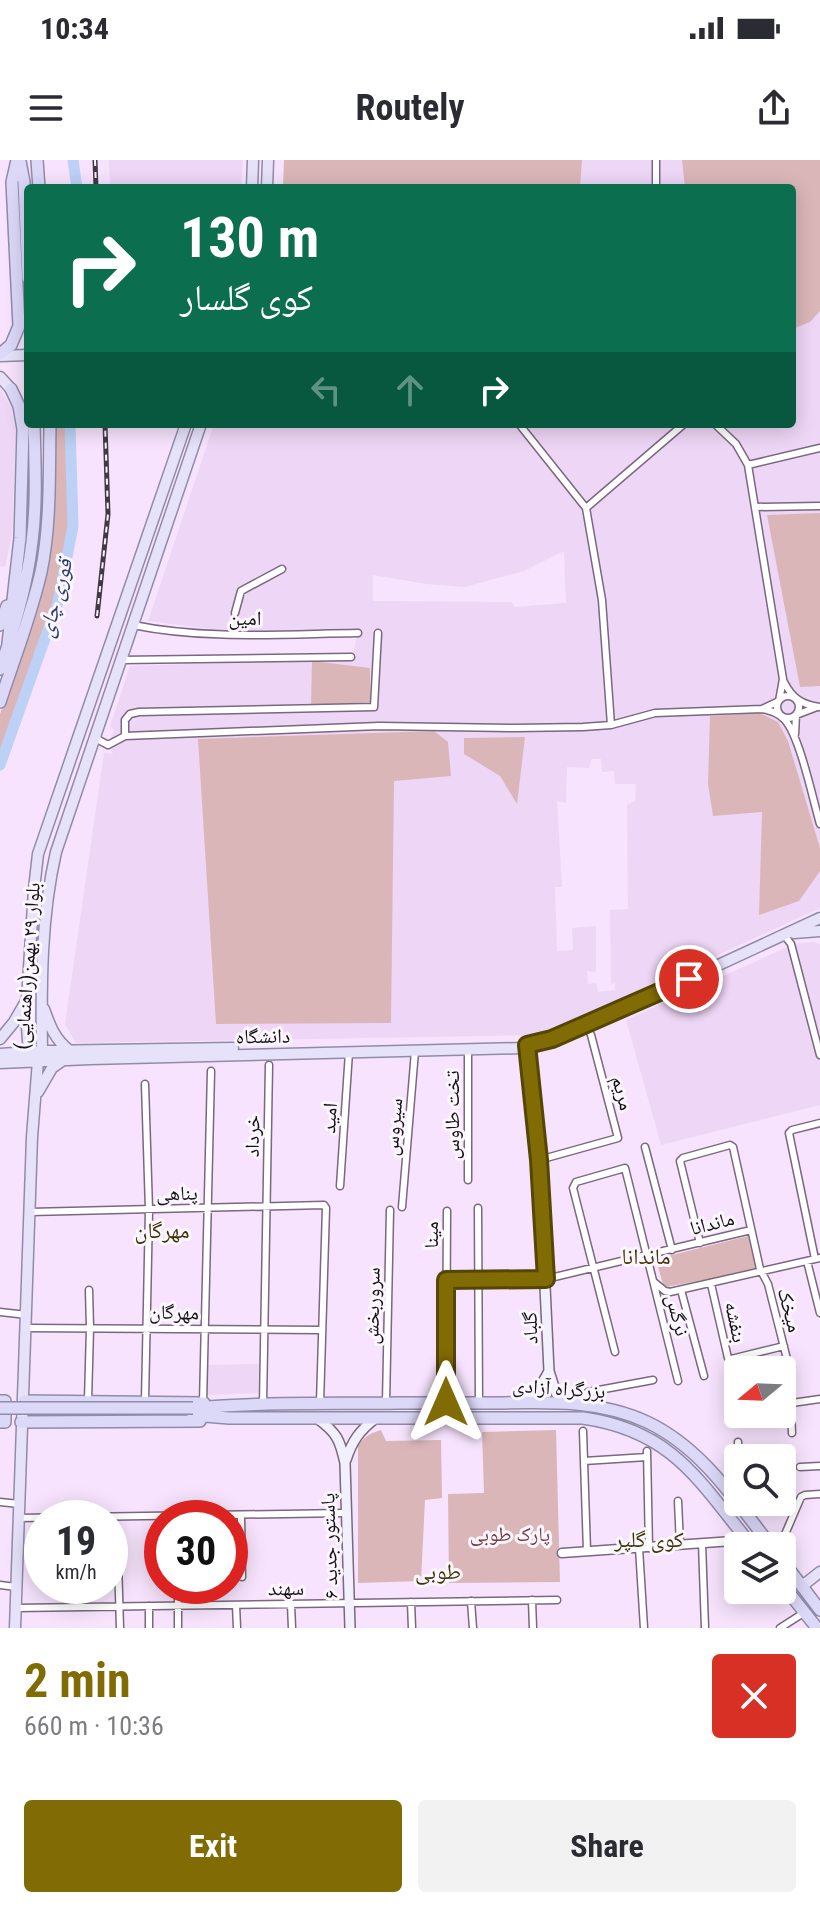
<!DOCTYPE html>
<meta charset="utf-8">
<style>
:root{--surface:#fff;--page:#f2f2f3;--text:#2b2b33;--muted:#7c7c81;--accent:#816b04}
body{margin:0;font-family:"Roboto Condensed","Noto Naskh Arabic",sans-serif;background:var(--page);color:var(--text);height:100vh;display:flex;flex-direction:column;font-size:30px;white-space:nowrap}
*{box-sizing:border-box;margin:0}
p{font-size:26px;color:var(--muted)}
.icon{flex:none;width:44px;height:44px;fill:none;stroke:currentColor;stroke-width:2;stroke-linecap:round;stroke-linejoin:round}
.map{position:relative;height:1468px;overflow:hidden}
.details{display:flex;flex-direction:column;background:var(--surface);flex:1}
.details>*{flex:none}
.hud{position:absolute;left:24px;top:24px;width:772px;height:244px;border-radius:8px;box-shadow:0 4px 20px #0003;background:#0b6e4f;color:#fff;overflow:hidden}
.needle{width:52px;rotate:251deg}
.controls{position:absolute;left:724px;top:1196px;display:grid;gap:16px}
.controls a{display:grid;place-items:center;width:72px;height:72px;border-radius:8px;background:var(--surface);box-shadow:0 4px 20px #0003;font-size:40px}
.speed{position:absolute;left:24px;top:1340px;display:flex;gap:16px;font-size:40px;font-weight:700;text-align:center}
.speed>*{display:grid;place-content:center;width:104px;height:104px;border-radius:50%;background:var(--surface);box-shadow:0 4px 20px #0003;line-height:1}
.speed small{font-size:20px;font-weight:400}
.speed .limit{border:12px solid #d22;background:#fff;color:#111}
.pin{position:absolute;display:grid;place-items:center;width:68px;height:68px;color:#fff;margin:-34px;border:4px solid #fff;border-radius:50%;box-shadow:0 2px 8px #0007}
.me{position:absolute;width:88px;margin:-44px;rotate:0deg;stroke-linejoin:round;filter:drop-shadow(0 0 6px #0008)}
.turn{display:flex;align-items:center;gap:28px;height:168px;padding:0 24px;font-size:36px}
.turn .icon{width:104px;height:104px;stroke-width:2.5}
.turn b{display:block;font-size:56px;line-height:68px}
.lanes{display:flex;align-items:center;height:76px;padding:0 24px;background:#0003;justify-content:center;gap:40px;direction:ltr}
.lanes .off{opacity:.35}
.round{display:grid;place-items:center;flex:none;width:84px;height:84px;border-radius:8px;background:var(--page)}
.headline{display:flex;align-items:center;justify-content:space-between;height:136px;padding:0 24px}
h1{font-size:48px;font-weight:700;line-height:60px;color:var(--accent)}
.button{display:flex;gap:16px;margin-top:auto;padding:16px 24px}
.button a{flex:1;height:92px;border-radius:8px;background:var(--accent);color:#fff;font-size:32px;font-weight:700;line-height:92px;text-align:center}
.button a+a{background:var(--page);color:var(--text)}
.status{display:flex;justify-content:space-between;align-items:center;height:56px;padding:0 40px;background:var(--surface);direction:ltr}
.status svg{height:22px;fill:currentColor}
header{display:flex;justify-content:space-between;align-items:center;height:104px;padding:0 24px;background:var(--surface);font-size:36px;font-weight:700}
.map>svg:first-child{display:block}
.built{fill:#eed6f6;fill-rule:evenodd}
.green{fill:#dbb6b9}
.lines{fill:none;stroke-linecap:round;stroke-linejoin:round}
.river{stroke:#bdd0f5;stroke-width:11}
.minor-casing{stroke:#79687e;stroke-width:9}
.tertiary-casing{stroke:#79687e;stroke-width:11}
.secondary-casing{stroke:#79687e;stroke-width:12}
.primary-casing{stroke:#918ba8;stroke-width:13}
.trunk-casing{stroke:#918ba8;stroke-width:14}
.minor{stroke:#fff;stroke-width:6}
.tertiary{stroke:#fff;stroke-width:8}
.secondary{stroke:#f2f0fc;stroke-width:9}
.primary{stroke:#e5e2fa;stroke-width:10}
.trunk{stroke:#dcd8f8;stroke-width:11}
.rail-casing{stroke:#433946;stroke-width:5}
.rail{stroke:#faf6fc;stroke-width:2;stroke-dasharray:6;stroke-linecap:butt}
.trunk-bridge-casing{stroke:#918ba8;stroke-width:14;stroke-linecap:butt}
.trunk-bridge{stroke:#dcd8f8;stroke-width:11}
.route-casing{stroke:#544603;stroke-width:20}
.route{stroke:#816b04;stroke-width:14}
.labels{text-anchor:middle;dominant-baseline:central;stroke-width:6;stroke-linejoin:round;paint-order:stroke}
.street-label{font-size:20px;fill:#160f18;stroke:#faf6fc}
.park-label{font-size:20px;fill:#763942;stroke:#faf6fc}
.water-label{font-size:22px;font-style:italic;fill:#283e6d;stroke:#faf6fc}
.neighbourhood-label{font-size:22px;fill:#3f3409;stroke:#faf6fc}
</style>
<div class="status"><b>10:34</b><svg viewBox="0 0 49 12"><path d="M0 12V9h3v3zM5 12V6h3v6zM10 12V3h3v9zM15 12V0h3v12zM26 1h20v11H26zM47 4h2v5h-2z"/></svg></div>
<header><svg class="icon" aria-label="menu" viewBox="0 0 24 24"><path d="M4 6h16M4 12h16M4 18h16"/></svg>Routely<svg class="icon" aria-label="share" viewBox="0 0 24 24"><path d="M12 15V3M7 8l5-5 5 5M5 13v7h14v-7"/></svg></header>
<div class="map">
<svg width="820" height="1468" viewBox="0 0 820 1468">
<rect width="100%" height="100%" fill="#f7e3fd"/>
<path class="built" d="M109 0H243L241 28H110Z
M284 0H820V748L544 875 76 883 65 864 104 593 113 594 108 585 114 570 110 566 130 506 352 499 358 473 363 472 227 471 148 461 214 264H505L511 266 512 264H792V28H283ZM564 391 566 443 514 447 512 442 373 441V415L427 424 464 427 524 411ZM592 599H601L602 612 614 611 615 624H636L635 641 627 645 628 749 610 750 611 824 615 823V830L598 832 596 823 588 824 587 811 596 812V766L572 768 573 790 557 791 555 727H562L557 641 566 643 567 607 589 608Z
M0 228 11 247 16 271 12 375 5 407 0 406Z
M813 782 820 784V945L661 985 626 860 794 784Z
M259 1204 258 1233 206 1235 207 1205Z"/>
<path class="green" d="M284 0H582L580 28H283Z
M682 0H820V151L810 162 792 169V28H685Z
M53 264H67L70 371 56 440 0 598V554L41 431Z
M820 353V526L800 527 767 355Z
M312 501 370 508V542L311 546Z
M760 553 778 562 788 581 820 688V711L799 741 759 755 762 652 713 656 708 624 710 556Z
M434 571 448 582 451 616 394 621 391 863 216 864 198 579Z
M525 577 517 644 500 616 464 594V578Z
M748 1076 757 1110 666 1127 663 1125 656 1099Z
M381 1270 386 1281 441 1280 442 1338 425 1340 421 1421 358 1423V1286C363 1277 371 1273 381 1270Z
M556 1270 560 1422 449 1423 448 1334 484 1333 482 1272Z"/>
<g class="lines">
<path class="river" d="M73 0 77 28
M0 605 58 442 73 366 70 264"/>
<defs>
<path id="minor" d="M656 0V28
M519 264 586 348
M748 305 820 288
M755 347 820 346
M235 453 241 431 282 409
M133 465C206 480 284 474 358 473
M120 500 351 497
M784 522C792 538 802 545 820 547
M777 547a11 11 0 1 1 22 0a11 11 0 1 1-22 0Z
M762 549C771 551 779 553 785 560 800 577 813 640 820 664
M611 565 602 440 586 348 684 264
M795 574 796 555 817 547
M125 576V560L130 554 139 552 374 547 378 473
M95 578 108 585 125 576 379 566 516 568 583 567 611 565 655 553 762 549 779 541 783 519 748 305 736 284 715 264
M784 775 791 784 820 895
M468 889V1020
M645 987 672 1090
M539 1000 618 978 591 875 586 865
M340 1026 349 892
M402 1047 415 891
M478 1048 479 1243
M30 1052 324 1045 326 1048 320 1243
M700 1083 680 1001 683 998 730 985 733 987 760 1109 768 1124 789 1207 792 1273
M815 1099 789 973 792 970 820 963
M807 1101 820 1153
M446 1120 546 1119 751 1070
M654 1122 665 1131 670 1132 820 1098
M711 1124 728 1198 731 1199 784 1186
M681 1130 704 1216
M0 1152 27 1155
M27 1168 322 1170
M615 1192 573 1028 576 1022 625 1008 678 1221
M88 1241 90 1168 89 1130
M145 1241 149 1050 145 924
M446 1242 447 1051
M576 1242 588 1232 653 1220
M203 1243 211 911
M386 1243 390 1050
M792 1243 820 1239
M263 1244 269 905
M583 1271 587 1391
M647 1291 649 1388
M738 1298V1282
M584 1301 647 1297
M800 1307 820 1306
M737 1339 738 1303
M678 1341 680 1385
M0 1342 19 1344
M241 1355 242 1417
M18 1358 345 1353
M783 1379 801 1337 805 1335 820 1334
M702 1383 705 1468
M639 1388 644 1468
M118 1401 120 1468
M0 1425 16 1427
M178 1426V1468
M532 1440 533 1468
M471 1441 473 1468
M411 1442 412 1468
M291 1444 292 1468
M236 1445 237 1468
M16 1448 557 1440
M149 1468V1446
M780 1468 805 1452"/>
<path id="tertiary" d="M562 1393 747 1380"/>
<path id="secondary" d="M527 885 539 1000 549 1211 556 1233 565 1243
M521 1242C535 1234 542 1225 549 1211
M318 1259C337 1273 340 1280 345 1303L350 1468
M346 1300C352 1281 360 1270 376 1258"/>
<path id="primary" d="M252 28 253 0
M267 28 268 0
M0 196 28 195
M0 217 11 229
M794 773 820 771
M44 849C50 866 55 880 70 891
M0 879 14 862 26 841
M0 894 42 891 233 888
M38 901 31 892 28 881 26 854 34 729 38 694 186 264
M0 903 90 899 523 888 552 879 619 851 820 758
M38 932 52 908 62 901
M800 1424 806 1423 820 1412
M15 1468 32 977 38 901 42 891C41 825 41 757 56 692L201 264"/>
<path id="trunk" d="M37 0 39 28
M20 1 24 22 28 118
M0 194 11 185 19 166 12 22 17 0
M0 465 7 446
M8 483 20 378 23 269 19 246 11 229
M0 509C14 468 27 426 32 382 37 343 35 304 34 264
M0 542C14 499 31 456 41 412 51 364 49 313 50 264
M0 1241H5V1262H0
M24 1241 204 1243
M193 1248C262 1242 331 1244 400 1243 432 1243 465 1243 498 1243 548 1242 600 1240 647 1262 702 1288 735 1340 771 1386
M193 1255 229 1258H583C673 1271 699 1321 752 1386
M21 1262 200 1261
M782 1400 820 1450
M782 1424 817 1468"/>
</defs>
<use href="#minor" class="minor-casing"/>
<use href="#tertiary" class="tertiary-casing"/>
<use href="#secondary" class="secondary-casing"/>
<use href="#primary" class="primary-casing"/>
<use href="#trunk" class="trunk-casing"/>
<use href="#minor" class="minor"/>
<use href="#tertiary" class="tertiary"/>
<use href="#secondary" class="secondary"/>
<use href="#primary" class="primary"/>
<use href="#trunk" class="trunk"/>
<defs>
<path id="rail" d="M95 0 96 28
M97 456 108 354 105 264"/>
</defs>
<use href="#rail" class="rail-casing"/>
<use href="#rail" class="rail"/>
<defs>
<path id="trunk-bridge" d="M0 1248H193"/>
</defs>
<use href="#trunk-bridge" class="trunk-bridge-casing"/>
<use href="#trunk-bridge" class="trunk-bridge"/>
</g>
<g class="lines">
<defs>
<path id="route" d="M446 1242V1120L546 1119 539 1000 527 885 552 879 689 819"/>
</defs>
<use href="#route" class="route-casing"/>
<use href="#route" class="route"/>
</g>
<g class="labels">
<g class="street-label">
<text x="245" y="458">امین</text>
<text transform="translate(27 806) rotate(-86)">بلوار ٢٩ بهمن(راهنمایی)</text>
<text transform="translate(263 876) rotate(-1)">دانشگاه</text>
<text transform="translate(623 933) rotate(75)">مریم</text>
<text transform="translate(452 955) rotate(-90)">تخت طاوس</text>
<text transform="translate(329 958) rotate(-86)">امید</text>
<text transform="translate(393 967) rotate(-85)">سیروس</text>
<text transform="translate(252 976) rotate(-89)">خرداد</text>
<text transform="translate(177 1033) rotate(-1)">پناهی</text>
<text transform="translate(712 1063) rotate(-14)">ماندانا</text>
<text transform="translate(431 1075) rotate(-90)">مینا</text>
<text transform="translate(372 1146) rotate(-89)">سروربخش</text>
<text transform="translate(790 1150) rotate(75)">میخک</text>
<text transform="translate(174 1152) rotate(1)">مهرگان</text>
<text transform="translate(678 1155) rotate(76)">نرگس</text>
<text transform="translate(736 1162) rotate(78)">بنفشه</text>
<text transform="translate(530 1168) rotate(-92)">گلباد</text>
<text transform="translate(559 1228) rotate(4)">بزرگراه آزادی</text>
<text transform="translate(329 1386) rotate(-92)">پاستور جدید ۶</text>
<text transform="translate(286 1428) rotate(-1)">سهند</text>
</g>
<g class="park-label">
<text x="510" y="1374">پارک طوبی</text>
</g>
<g class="water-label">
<text transform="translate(55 438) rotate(-75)">قوری چای</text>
</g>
<g class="neighbourhood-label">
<text x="162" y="1070">مهرگان</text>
<text x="646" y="1096">ماندانا</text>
<text x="649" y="1379">کوی گلپر</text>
<text x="438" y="1411">طوبی</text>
</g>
</g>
</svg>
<div class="controls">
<a><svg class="needle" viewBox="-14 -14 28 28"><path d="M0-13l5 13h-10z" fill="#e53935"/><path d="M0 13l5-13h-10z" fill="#7c7c81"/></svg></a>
<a><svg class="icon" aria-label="search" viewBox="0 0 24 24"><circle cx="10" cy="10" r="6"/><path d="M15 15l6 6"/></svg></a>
<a><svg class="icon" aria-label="layers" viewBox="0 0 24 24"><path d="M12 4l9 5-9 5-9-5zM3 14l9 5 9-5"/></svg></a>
</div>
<div class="speed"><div>19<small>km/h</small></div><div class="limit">30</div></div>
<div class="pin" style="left:689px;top:819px;background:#d93025"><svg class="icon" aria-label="arrive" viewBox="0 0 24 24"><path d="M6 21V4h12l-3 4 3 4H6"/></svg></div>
<svg class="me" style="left:446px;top:1242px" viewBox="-20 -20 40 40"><path d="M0-17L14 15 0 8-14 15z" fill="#816b04" stroke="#fff" stroke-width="4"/></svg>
<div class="hud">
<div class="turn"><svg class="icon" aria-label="right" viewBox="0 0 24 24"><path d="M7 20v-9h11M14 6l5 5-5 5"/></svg><div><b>130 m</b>کوی گلسار</div></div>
<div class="lanes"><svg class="icon off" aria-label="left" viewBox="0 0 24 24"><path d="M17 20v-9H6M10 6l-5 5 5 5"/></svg><svg class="icon off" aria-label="ahead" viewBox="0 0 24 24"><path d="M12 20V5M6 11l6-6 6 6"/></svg><svg class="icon" aria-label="right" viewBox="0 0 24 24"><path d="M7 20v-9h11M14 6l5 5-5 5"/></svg></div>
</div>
</div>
<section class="details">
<div class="headline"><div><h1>2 min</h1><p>660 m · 10:36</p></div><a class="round" style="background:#d93025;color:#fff"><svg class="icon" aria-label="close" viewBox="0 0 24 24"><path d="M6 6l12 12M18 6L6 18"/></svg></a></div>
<div class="button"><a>Exit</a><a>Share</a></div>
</section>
